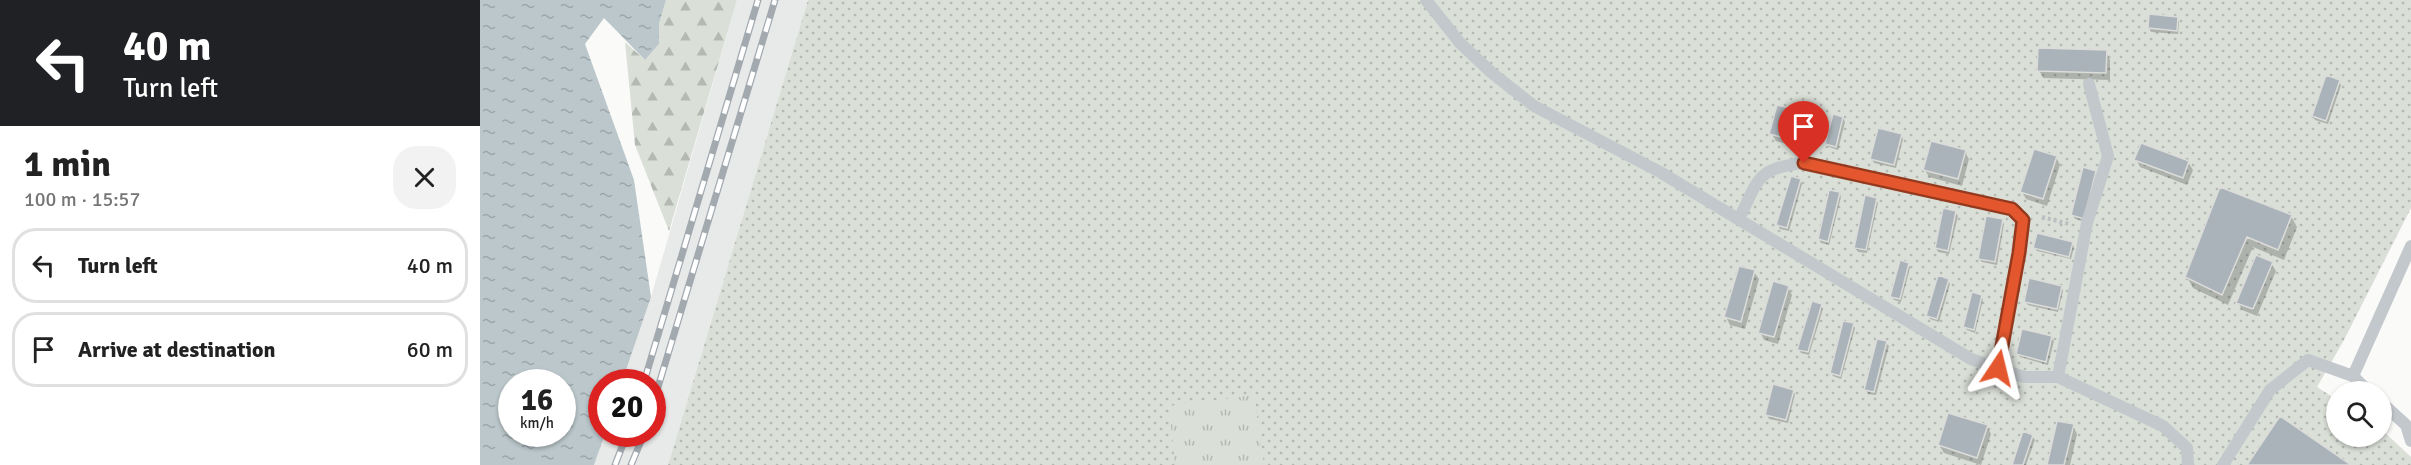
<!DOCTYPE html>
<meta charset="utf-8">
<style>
:root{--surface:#fff;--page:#f2f2f2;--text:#222;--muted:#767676;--line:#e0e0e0}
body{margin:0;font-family:Signika,sans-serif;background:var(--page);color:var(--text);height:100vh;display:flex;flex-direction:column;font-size:22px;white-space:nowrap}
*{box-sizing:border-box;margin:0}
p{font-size:20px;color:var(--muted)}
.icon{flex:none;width:33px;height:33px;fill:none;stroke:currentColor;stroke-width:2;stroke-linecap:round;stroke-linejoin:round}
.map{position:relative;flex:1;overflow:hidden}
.sheet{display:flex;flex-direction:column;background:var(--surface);width:480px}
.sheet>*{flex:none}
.guide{background:#202124;color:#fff;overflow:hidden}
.tools{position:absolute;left:1846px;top:381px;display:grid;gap:12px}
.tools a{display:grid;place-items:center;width:66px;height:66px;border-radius:50%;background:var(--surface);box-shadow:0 2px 4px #0004;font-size:30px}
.speed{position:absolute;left:18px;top:369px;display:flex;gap:12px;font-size:30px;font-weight:700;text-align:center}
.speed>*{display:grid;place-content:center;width:78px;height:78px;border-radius:50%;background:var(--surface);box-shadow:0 2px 4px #0004;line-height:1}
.speed small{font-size:15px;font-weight:400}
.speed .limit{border:9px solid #d22;background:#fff;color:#111}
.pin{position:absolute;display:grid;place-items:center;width:51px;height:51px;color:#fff;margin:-62px -26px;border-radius:50% 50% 50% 0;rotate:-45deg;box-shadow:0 0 6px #0007}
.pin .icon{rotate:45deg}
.me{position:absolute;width:66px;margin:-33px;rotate:10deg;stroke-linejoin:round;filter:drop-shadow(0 0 4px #0008)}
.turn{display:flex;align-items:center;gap:21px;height:126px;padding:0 24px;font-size:27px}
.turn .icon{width:78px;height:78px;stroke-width:2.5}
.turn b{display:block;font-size:42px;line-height:51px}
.round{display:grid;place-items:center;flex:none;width:63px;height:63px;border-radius:24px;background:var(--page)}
.headline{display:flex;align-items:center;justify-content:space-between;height:102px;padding:0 24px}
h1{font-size:36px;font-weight:800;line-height:45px}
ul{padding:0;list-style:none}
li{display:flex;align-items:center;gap:18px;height:75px;margin:0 12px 9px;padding:0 12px;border:3px solid var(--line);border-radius:24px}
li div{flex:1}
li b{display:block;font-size:22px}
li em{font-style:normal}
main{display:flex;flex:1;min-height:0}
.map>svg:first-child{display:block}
.built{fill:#e8e9e9}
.grass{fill:url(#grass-dots)}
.forest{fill:url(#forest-firs)}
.park{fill:url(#park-tufts)}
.water{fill:url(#water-ripples);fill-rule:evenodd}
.shadow{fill:#0003}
.building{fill:#aab3b9;stroke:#dcdcda;stroke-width:1.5}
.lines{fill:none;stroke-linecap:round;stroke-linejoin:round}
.path{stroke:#bbbfc2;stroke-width:4;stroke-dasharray:3 3;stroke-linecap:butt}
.service{stroke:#c3c8cc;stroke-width:12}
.rail-casing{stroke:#a2aab0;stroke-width:7}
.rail{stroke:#fff;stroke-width:4.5;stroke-dasharray:14;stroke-linecap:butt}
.route-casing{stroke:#94391e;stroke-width:15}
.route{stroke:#e4572e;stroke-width:10}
</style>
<main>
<section class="sheet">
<div class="guide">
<div class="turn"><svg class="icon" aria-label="left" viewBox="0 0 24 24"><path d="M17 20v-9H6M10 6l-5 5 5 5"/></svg><div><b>40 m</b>Turn left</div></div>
</div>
<div class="headline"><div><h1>1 min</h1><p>100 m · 15:57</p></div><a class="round"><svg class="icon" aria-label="close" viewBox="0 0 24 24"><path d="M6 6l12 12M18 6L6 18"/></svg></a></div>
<ul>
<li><svg class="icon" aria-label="left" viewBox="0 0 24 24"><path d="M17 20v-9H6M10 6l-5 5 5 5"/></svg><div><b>Turn left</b></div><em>40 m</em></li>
<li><svg class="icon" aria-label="arrive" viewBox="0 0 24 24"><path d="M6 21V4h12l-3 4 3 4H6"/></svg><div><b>Arrive at destination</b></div><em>60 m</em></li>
</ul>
</section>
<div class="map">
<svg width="1931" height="465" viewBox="0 0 1931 465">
<defs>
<pattern id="grass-dots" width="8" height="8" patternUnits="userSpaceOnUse" patternTransform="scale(1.5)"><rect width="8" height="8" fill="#dadfd7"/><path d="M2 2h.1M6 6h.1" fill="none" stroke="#b4b9b4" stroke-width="1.8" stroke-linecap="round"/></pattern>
<pattern id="forest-firs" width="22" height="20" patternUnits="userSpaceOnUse" patternTransform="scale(1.5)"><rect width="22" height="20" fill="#dadfd7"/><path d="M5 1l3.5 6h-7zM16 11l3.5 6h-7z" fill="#b4b9b4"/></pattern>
<pattern id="park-tufts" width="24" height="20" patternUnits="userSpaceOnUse" patternTransform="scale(1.5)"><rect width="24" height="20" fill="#dadfd7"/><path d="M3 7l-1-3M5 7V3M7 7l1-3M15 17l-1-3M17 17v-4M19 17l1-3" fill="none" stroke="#b4b9b4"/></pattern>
<pattern id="water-ripples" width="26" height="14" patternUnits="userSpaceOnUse" patternTransform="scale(1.5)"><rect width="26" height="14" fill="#bbc7cb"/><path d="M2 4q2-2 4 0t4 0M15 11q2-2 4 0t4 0" fill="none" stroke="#9ca6aa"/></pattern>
</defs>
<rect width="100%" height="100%" fill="#fafaf8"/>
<path class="built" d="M257 0H328L188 465H114L125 434H172V382H142L171 297Z"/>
<path class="grass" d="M328 0H1931V208L1864 340 1837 387 1857 400V436H1902V430L1931 457V465H188Z"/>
<path class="forest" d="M186 0H257L189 231 155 145 145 42 165 60 179 44V24Z"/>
<path class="park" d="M774 395 784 465H695L689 406Z"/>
<path class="water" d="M0 0H186L179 24V44L165 60 124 18 105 44 154 180 171 297 142 382H122V434H125L114 465H0ZM32 382H82V434H32Z"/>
<path class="shadow" d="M1697 18 1699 22 1698 34 1671 32 1669 28Z
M1626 52 1630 60V80L1563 78 1559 70Z
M1859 82 1861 85 1848 124 1835 120 1833 116Z
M1327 114 1331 122 1324 149 1296 141 1291 133Z
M1363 118 1365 122 1358 150 1349 147 1347 144Z
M1421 135 1423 139 1416 168 1394 163 1392 159Z
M1485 152 1489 159 1482 186 1449 177 1445 170Z
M1576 157 1580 165 1567 206 1546 199 1542 192Z
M1656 159 1708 162 1713 170 1707 185 1660 167Z
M1615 172 1617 176 1606 222 1595 219 1593 215Z
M1320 180 1322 184 1309 231 1300 229 1298 225Z
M1741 189 1811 216 1817 227 1804 260 1773 247 1748 305 1713 288 1707 277Z
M1359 194 1361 197 1349 245 1341 243 1339 239Z
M1396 199 1398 203 1387 253 1378 252 1376 248Z
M1475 212 1478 216 1469 254 1458 252 1456 248Z
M1522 220 1524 224 1517 265 1502 262 1499 259Z
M1592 243 1594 247 1591 259 1557 251 1555 247Z
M1791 263 1796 271 1777 316 1762 310 1758 302Z
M1428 264 1430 268 1421 302 1414 300 1412 297Z
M1274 272 1279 279 1265 329 1250 325 1246 317Z
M1468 280 1470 284 1459 322 1450 319 1448 315Z
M1308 287 1312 295 1298 344 1284 340 1280 332Z
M1581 287 1583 291 1578 312 1548 305 1545 302Z
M1501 296 1503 300 1495 333 1487 330 1485 327Z
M1341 305 1343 309 1329 355 1321 353 1319 350Z
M1373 324 1375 328 1361 379 1353 376 1351 373Z
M1571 338 1574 341 1568 365 1540 357 1538 354Z
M1406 343 1409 346 1396 395 1388 394 1386 390Z
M1313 391 1315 394 1308 423 1289 419 1287 415Z
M1507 426 1511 434 1501 465 1464 453 1459 445Z
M1593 426 1597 434 1590 465H1568Z
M1552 436 1555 440 1546 465H1533Z"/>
<path class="building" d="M1669 14 1698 17 1697 31 1668 28Z
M1558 48 1627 50 1626 73 1557 71Z
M1846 75 1860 80 1846 121 1832 116Z
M1297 105 1328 113 1320 142 1289 134Z
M1353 114 1363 117 1356 147 1345 144Z
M1398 128 1422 134 1414 165 1390 159Z
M1451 141 1486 150 1478 179 1443 170Z
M1661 143 1709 161 1703 178 1654 160Z
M1554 149 1577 156 1563 199 1540 192Z
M1603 167 1616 171 1604 219 1591 215Z
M1311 176 1321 179 1307 228 1296 225Z
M1740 187 1812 215 1798 250 1767 237 1742 295 1705 277Z
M1349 190 1360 192 1348 242 1338 239Z
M1385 195 1397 198 1386 250 1374 248Z
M1463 208 1476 211 1468 251 1455 248Z
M1506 216 1523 219 1515 262 1498 259Z
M1557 233 1593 242 1589 257 1553 248Z
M1776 255 1793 262 1773 309 1756 303Z
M1420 260 1429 263 1420 299 1410 297Z
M1259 266 1275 270 1261 322 1244 317Z
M1458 275 1469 279 1457 319 1446 316Z
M1549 278 1582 286 1577 309 1544 302Z
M1293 281 1309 286 1294 337 1278 333Z
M1492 292 1502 295 1494 330 1483 327Z
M1332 301 1342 304 1328 352 1317 350Z
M1363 321 1374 323 1360 376 1350 373Z
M1542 329 1572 336 1566 362 1536 354Z
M1397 339 1407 341 1394 392 1384 390Z
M1293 384 1314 390 1306 420 1285 415Z
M1468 413 1508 425 1497 458 1458 445Z
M1800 416 1871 465H1767Z
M1577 421 1594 424 1584 465H1567Z
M1543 431 1553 435 1543 465H1532Z"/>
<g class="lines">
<path class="path" d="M1562 217 1589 224"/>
<path class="service" d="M946 0 980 43 1012 73 1054 106 1180 172 1491 359 1544 377H1578L1683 426 1707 448 1708 465
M1259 219C1279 179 1276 168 1324 163L1532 209 1543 220 1539 253 1518 368
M1873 376 1931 246
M1578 377 1607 223 1628 156 1609 84
M1902 403 1926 425 1931 441
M1743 465 1790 390 1828 360 1873 376 1889 392"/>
<defs>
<path id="rail" d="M164 382 278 0
M172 407 295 0
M135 465 147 434
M151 465 164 434"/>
</defs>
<use href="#rail" class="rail-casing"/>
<use href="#rail" class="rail"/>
</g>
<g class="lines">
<defs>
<path id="route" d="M1324 163 1532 209 1543 220 1539 253 1518 368"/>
</defs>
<use href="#route" class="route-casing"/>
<use href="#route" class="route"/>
</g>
</svg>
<div class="tools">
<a><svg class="icon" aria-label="search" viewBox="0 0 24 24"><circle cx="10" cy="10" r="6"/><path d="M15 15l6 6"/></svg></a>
</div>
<div class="speed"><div>16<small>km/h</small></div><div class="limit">20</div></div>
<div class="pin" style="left:1324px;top:163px;background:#d93025"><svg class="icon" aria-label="arrive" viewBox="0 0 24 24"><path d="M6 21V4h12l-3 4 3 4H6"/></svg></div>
<svg class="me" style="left:1518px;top:368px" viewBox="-20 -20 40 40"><path d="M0-17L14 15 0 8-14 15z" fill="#e4572e" stroke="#fff" stroke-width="4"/></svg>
</div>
</main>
